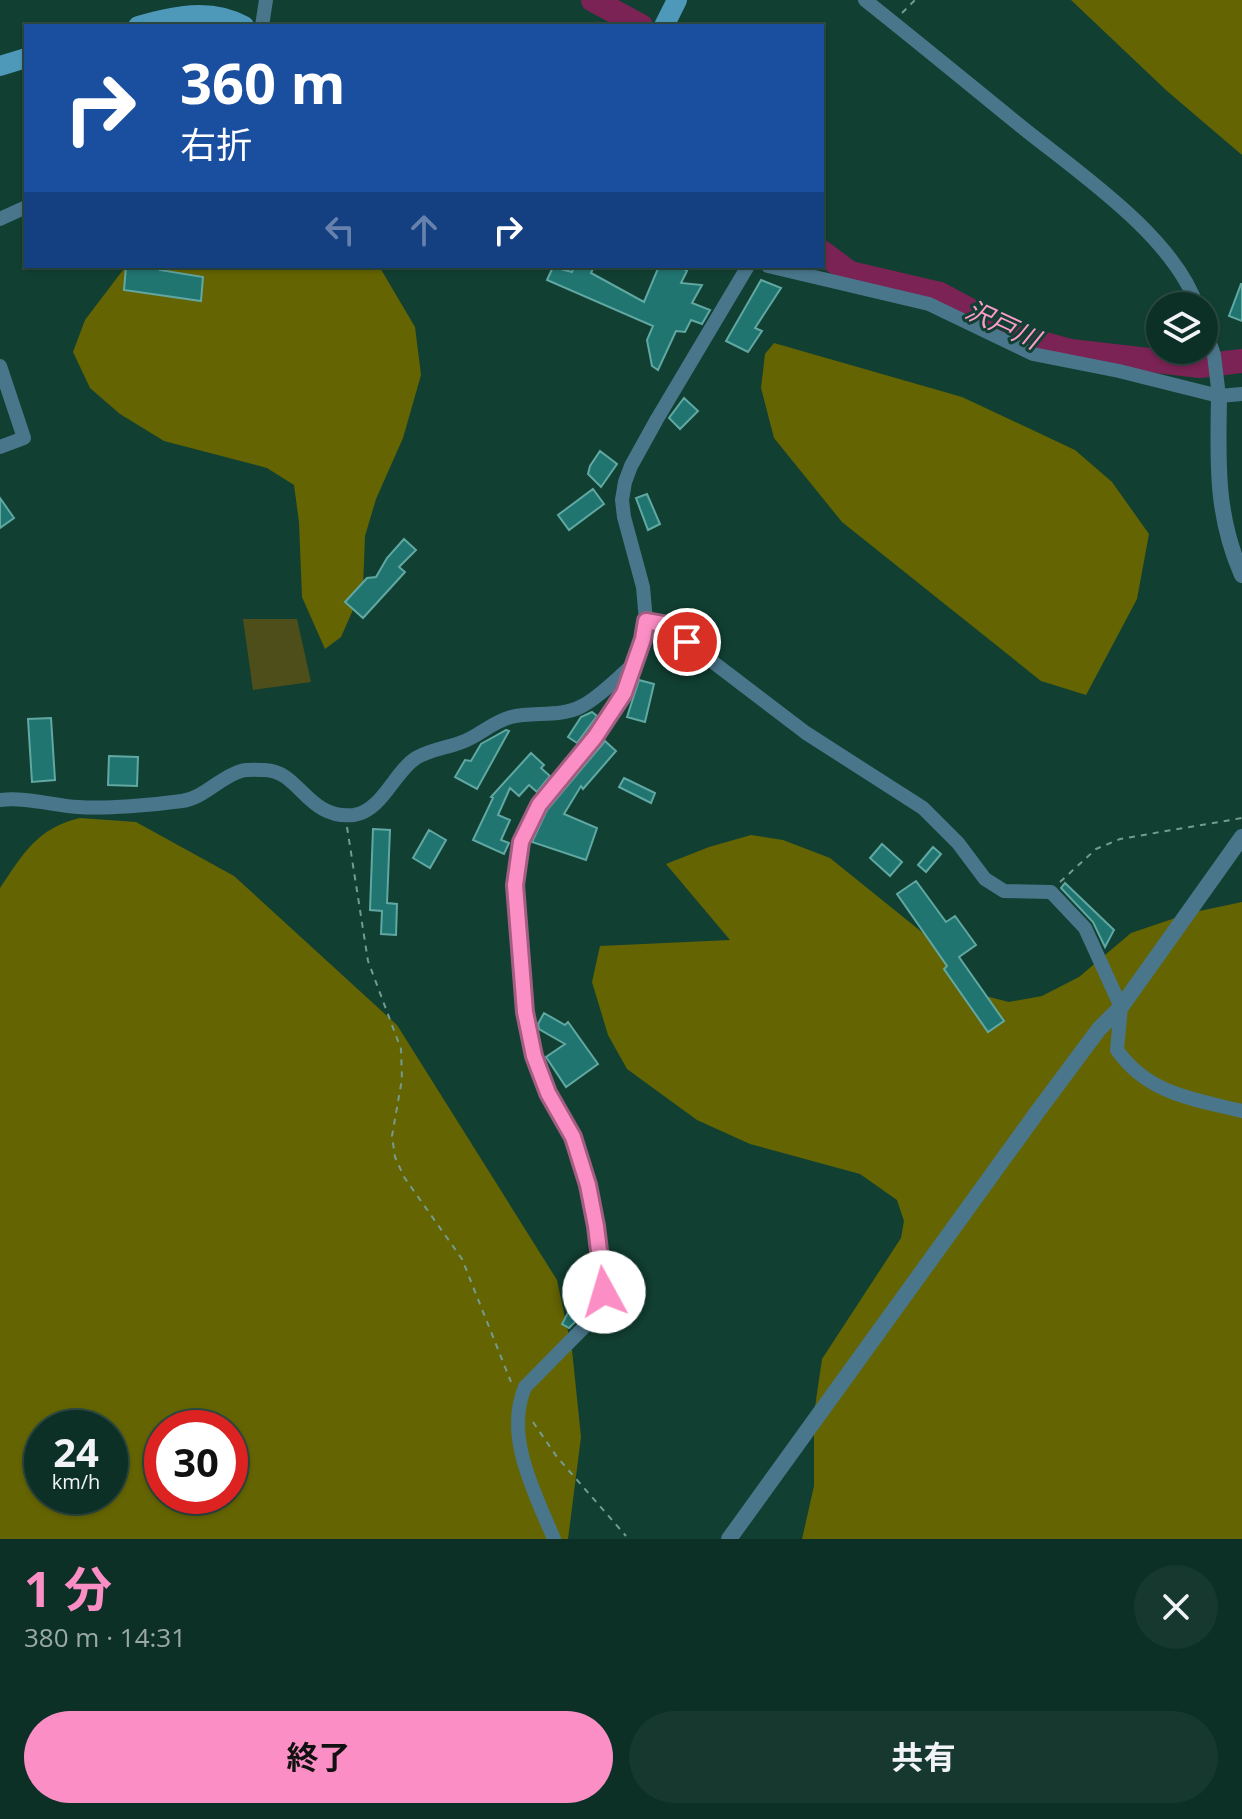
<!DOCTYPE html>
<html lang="ja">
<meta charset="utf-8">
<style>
:root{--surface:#0d3026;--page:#16382e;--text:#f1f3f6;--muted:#9aa9a7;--line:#2d4b43;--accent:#fb8fc5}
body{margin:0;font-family:"Open Sans","Noto Sans JP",sans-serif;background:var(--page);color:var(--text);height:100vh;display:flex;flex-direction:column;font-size:30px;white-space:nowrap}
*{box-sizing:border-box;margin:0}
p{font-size:26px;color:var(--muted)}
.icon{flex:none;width:44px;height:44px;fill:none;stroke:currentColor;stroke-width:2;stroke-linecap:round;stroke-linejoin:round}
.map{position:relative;height:1539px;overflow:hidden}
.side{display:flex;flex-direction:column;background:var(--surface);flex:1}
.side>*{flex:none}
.banner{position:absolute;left:24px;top:24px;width:800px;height:244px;border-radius:0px;box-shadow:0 2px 6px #0004,0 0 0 2px var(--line);background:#1a4fa0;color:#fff;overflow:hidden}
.buttons{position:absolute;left:1146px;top:292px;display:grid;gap:16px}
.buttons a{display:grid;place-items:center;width:72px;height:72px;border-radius:50%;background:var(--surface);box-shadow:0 2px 6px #0004,0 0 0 2px var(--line);font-size:40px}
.speed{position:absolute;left:24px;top:1410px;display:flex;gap:16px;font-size:40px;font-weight:700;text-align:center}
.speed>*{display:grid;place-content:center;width:104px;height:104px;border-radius:50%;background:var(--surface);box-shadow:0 2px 6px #0004,0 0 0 2px var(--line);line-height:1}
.speed small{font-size:20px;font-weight:400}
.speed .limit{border:12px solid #d22;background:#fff;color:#111}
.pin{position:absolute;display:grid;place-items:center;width:68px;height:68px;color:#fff;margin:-34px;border:4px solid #fff;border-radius:50%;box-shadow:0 2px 8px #0007}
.me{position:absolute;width:88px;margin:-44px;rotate:354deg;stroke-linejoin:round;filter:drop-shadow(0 0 6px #0008)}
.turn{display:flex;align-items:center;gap:28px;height:168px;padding:0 24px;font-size:36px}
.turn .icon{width:104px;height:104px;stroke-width:2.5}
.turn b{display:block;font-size:56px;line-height:68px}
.lanes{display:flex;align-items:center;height:76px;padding:0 24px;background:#0003;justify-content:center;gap:40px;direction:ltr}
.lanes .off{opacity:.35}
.round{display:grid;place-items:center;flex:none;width:84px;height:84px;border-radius:42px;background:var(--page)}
.overview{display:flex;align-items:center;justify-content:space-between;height:136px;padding:0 24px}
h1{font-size:48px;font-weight:700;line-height:60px;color:var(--accent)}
.cta{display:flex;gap:16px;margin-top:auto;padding:16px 24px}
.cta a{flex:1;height:92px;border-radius:48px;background:var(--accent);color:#111;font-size:32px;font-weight:700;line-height:92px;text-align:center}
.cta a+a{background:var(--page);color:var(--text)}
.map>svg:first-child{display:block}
.green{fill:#4d4e19}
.forest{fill:#646402;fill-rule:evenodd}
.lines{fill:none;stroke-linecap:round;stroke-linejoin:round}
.river{stroke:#7a2354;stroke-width:24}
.building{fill:#207571;stroke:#61a7a2;stroke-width:2}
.path{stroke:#759b8e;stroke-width:2;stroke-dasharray:6 6;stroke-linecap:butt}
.minor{stroke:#4a768b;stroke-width:14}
.tertiary{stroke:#4a768b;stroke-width:16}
.secondary{stroke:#4e99ba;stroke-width:20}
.route-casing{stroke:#a35d80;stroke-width:20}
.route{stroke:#fb8fc5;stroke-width:14}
.labels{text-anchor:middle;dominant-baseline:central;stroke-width:6;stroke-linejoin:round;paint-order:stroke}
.water-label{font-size:26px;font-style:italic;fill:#fc9aca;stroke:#114032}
</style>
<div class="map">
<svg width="1242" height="1539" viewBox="0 0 1242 1539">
<rect width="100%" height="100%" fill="#114032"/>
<path class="green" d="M243 619H297L311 682 253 690Z"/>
<path class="forest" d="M1071 0H1242V155L1167 91Z
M126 266H379L415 327 421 375 403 438 376 499 365 536 363 587 341 637 325 649 302 597 299 522 294 485 267 468 164 441 120 414 90 388 73 352 85 320Z
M774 343 962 397 1075 450 1112 482 1149 534 1137 599 1086 695 1041 681 842 522 774 438 761 388 765 354Z
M80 818 136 822 234 876 397 1025 557 1280 572 1350 581 1437 568 1539H0V888C23 854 37 828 80 818ZM42 1428H110V1496H42ZM162 1428H230V1496H162Z
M751 835 783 840 830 858 923 933 973 993 1009 1002 1042 996 1079 977 1131 933 1190 913 1242 902V1539H802L814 1486V1414L822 1359 901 1238 904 1221 897 1200 860 1174 750 1144 697 1120 627 1069 608 1035 592 982 600 946 730 940 666 864 709 847Z"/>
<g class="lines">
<path class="river" d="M593 0 641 26
M822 252 850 273 940 294 1020 337 1071 351 1200 366 1242 361"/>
</g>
<path class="building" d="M126 266H161L160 270 203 277 201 301 124 290Z
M574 266H594L591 273 644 302 659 266H678L687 271 681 283 702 285 692 303 710 310 702 324 691 320 685 332 676 331 658 370 652 366 647 340 653 326 547 280 553 267 572 272Z
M761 280 781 288 755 328 762 331 748 352 726 341Z
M1241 284H1242V321L1229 316Z
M684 398 698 411 680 429 669 418Z
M600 451 617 464 601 487 588 474 590 466Z
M593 489 604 504 569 530 558 515Z
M647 494 660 524 648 530 636 498Z
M0 498 14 518 0 528Z
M404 539 416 550 399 567 405 572 363 618 345 602 367 578 376 577 387 558Z
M639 680 654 684 645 722 627 717Z
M592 712 597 716 577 743 568 737 581 717Z
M51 718 55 780 32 782 28 719Z
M506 730 509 731 477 789 455 777 465 760 471 761 481 744Z
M605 741 616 751 583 789 581 786 564 814 597 828 586 860 532 842 547 810Z
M531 753 544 765 541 768 550 776 537 792 529 785 519 796 510 788 498 815 510 820 501 840 509 843 504 854 473 840 493 798 491 797Z
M109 756 138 757 137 786 108 785Z
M624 778 655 793 651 803 619 787Z
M373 829 390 830 387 903 397 904 396 935 381 934 382 911 370 910Z
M429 830 446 840 430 868 413 858Z
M882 844 902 862 890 876 870 858Z
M933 847 941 854 926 872 918 865Z
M916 881 946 922 955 916 976 945 959 957 1004 1021 988 1032 944 969 947 966 897 894Z
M1065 883 1114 930 1105 947 1093 922 1061 888Z
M544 1013 565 1025 568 1022 598 1064 566 1087 546 1057 565 1044 539 1029 538 1024Z
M589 1273 592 1275 594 1291 587 1310 569 1328 562 1324Z"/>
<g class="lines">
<path class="path" d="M902 13 915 0
M347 827 368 961 401 1049 402 1079 392 1136 395 1157 404 1177 462 1259 511 1382
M1060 882 1096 849 1120 839 1242 818
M533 1422 557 1457 626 1536"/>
<path class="minor" d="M865 0C918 42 970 85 1023 128 1079 173 1174 237 1197 306
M262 26 266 0
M0 219 26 207
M768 266 929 304 1033 354 1119 371 1219 396 1242 394
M1204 325 1214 355 1219 396
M0 366 24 438 0 447
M646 621 663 624 806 733 923 808 958 843 985 879 1004 891 1051 892 1085 928 1121 1007 1117 1050C1148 1094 1193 1099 1242 1111
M0 800C27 797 51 805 78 807 107 809 153 805 182 801 204 798 220 777 241 771 248 769 258 770 265 770 300 771 307 820 354 815 382 811 394 772 416 758 431 749 447 748 462 742 479 736 492 722 511 717 534 711 560 718 582 706 601 696 618 677 634 664
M554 1539C535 1493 504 1437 525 1387L596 1315 604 1292 596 1226 588 1185 573 1137 540 1077 525 1012 515 885 521 842 539 805 595 737 624 693 643 639 646 621 643 587 624 517 622 500 625 482 631 466 657 419 748 266"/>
<path class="tertiary" d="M1219 396C1218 461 1215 514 1242 575
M729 1539 1038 1111 1099 1029 1121 1007 1242 837"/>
<path class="secondary" d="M138 26C173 16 211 7 244 26
M664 26 677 0
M0 66 26 58"/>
</g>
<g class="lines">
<defs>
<path id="route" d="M604 1292 596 1226 588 1185 573 1137 548 1093 534 1056 525 1012 515 885 521 842 539 805 595 737 624 693 643 639 646 621 663 624 687 642"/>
</defs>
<use href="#route" class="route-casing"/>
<use href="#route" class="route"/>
</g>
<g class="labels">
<g class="water-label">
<text transform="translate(1003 324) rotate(25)">沢戸川</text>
</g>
</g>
</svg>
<div class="buttons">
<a><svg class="icon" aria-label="layers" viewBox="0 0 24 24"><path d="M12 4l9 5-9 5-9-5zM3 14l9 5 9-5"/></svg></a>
</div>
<div class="speed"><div>24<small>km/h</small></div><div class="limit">30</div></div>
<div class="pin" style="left:687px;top:642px;background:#d93025"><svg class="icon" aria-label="arrive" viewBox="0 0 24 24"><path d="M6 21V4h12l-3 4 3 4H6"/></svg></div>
<svg class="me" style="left:604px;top:1292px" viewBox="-20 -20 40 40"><circle r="19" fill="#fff"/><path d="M0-13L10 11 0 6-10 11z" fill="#fb8fc5"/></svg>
<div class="banner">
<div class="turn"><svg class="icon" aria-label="right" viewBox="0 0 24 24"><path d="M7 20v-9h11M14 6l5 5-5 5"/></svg><div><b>360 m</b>右折</div></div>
<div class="lanes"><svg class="icon off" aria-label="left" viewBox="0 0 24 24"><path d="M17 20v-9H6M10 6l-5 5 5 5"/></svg><svg class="icon off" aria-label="ahead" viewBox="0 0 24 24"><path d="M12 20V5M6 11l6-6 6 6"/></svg><svg class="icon" aria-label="right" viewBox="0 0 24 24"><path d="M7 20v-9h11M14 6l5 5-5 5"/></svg></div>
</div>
</div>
<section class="side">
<div class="overview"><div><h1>1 分</h1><p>380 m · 14:31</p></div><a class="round"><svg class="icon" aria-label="close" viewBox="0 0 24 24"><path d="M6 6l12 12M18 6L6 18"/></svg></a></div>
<div class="cta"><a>終了</a><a>共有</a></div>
</section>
